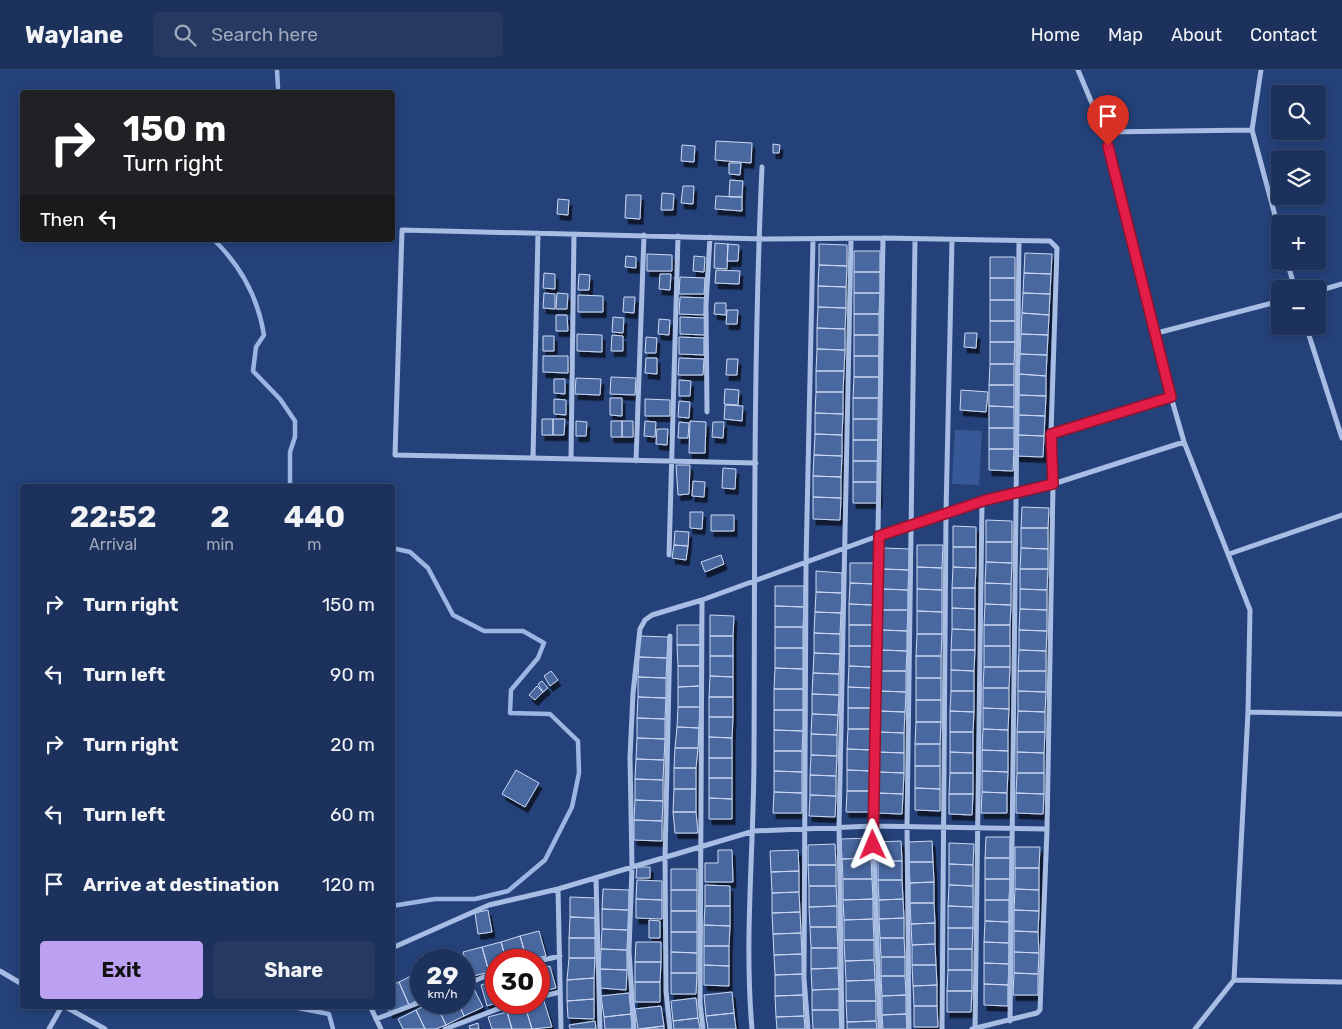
<!DOCTYPE html>
<meta charset="utf-8">
<style>
:root{--surface:#1c315b;--page:#253961;--text:#f1f3f6;--muted:#a0a9bb;--line:#3a4c71;--accent:#bca0f2}
body{margin:0;font-family:Rubik,sans-serif;background:var(--page);color:var(--text);height:100vh;display:flex;flex-direction:column;font-size:19px;white-space:nowrap}
*{box-sizing:border-box;margin:0}
p{font-size:16px;color:var(--muted)}
.icon{flex:none;width:28px;height:28px;fill:none;stroke:currentColor;stroke-width:2;stroke-linecap:round;stroke-linejoin:round}
.map{position:relative;flex:1;overflow:hidden}
.panel{position:absolute;left:20px;top:414px;width:375px;height:525px;display:flex;flex-direction:column;background:var(--surface);border-radius:5px;box-shadow:0 2px 8px #0003,0 0 0 1px var(--line)}
.panel>*{flex:none}
.hud{position:absolute;left:20px;top:20px;width:375px;height:152px;border-radius:5px;box-shadow:0 2px 8px #0003,0 0 0 1px var(--line);background:#202124;color:#fff;overflow:hidden}
.controls{position:absolute;left:1271px;top:15px;display:grid;gap:10px}
.controls a{display:grid;place-items:center;width:55px;height:55px;border-radius:5px;background:var(--surface);box-shadow:0 2px 8px #0003,0 0 0 1px var(--line);font-size:25px}
.speed{position:absolute;left:410px;top:879px;display:flex;gap:10px;font-size:25px;font-weight:700;text-align:center}
.speed>*{display:grid;place-content:center;width:65px;height:65px;border-radius:50%;background:var(--surface);box-shadow:0 2px 8px #0003,0 0 0 1px var(--line);line-height:1}
.speed small{font-size:12px;font-weight:400}
.speed .limit{border:8px solid #d22;background:#fff;color:#111}
.pin{position:absolute;display:grid;place-items:center;width:42px;height:42px;color:#fff;margin:-51px -21px;border-radius:50% 50% 50% 0;rotate:-45deg;box-shadow:0 0 5px #0007}
.pin .icon{rotate:45deg}
.me{position:absolute;width:55px;margin:-28px;rotate:359deg;stroke-linejoin:round;filter:drop-shadow(0 0 4px #0008)}
.turn{display:flex;align-items:center;gap:18px;height:105px;padding:0 20px;font-size:22px}
.turn .icon{width:65px;height:65px;stroke-width:2.5}
.turn b{display:block;font-size:35px;line-height:42px}
.then{display:flex;align-items:center;height:48px;padding:0 20px;background:#0003;gap:10px;font-size:19px}
.eta{display:flex;justify-content:space-evenly;align-items:center;height:85px;text-align:center}
.eta b{font-size:30px;font-weight:700;line-height:35px}
.button{display:flex;gap:10px;margin-top:auto;padding:10px 20px}
.button a{flex:1;height:58px;border-radius:5px;background:var(--accent);color:#111;font-size:20px;font-weight:700;line-height:58px;text-align:center}
.button a+a{background:var(--page);color:var(--text)}
ul{padding:0;list-style:none}
li{display:flex;align-items:center;gap:15px;height:70px;padding:0 20px}
li div{flex:1}
li b{display:block;font-size:19px}
li em{font-style:normal}
header{display:flex;align-items:center;gap:30px;box-sizing:border-box;height:70px;padding:0 25px;background:var(--surface);border-bottom:1px solid var(--line)}
header strong{font-size:24px}
nav{display:flex;gap:28px;margin-inline-start:auto;font-size:18px}
.search{width:350px;height:45px;background:var(--page);display:flex;align-items:center;gap:12px;box-sizing:border-box;padding:0 18px;border-radius:5px;color:var(--muted);font-size:19px}
.map>svg:first-child{display:block}
.green{fill:#385997}
.lines{fill:none;stroke-linecap:round;stroke-linejoin:round}
.stream{stroke:#9cb6e4;stroke-width:4.5}
.building{fill:#4968a0;stroke:#cad8f3;filter:url(#shadow)}
.minor{stroke:#a7bde4;stroke-width:5}
.route-casing{stroke:#92132f;stroke-width:12}
.route{stroke:#e11d48;stroke-width:9}
</style>
<header>
<strong>Waylane</strong>
<div class="search"><svg class="icon" aria-label="search" viewBox="0 0 24 24"><circle cx="10" cy="10" r="6"/><path d="M15 15l6 6"/></svg>Search here</div>
<nav><a>Home</a><a>Map</a><a>About</a><a>Contact</a></nav>
</header>
<div class="map">
<svg width="1342" height="959" viewBox="0 0 1342 959">
<defs>
<filter id="shadow"><feDropShadow dx="3" dy="5.5" stdDeviation="0" flood-color="#0009"/></filter>
</defs>
<rect width="100%" height="100%" fill="#254179"/>
<path class="green" d="M955 360 982 361 979 415 952 414Z"/>
<g class="lines">
<path class="stream" d="M277 0 278 18
M214 170C242 197 258 228 264 265L256 277 253 301 280 329 295 351V367L290 382V416
M392 478 410 482 428 498 453 545 484 561H523L544 573 538 588 511 620 510 643 550 644 578 671 579 703 572 737 545 790 508 821 475 829H435L392 836
M288 936 329 944 333 959"/>
</g>
<path class="building" d="M716 71 752 73 751 93 715 90Z
M773 74 780 75 779 83H773Z
M682 75 695 76 694 92 681 91Z
M729 93H741L740 105 729 104Z
M730 110 743 111 742 127H729Z
M683 116H694L693 134 681 133Z
M662 123 674 124 673 140H661Z
M626 125H641L640 149 625 148Z
M716 126 742 127V141L715 139Z
M558 129 569 130 568 145 557 144Z
M715 173 728 174 727 199 714 198Z
M728 174 739 175 738 191H727Z
M819 174 847 175V196L819 195Z
M854 181H880V202H854Z
M1025 183 1052 184 1051 204 1024 203Z
M647 184 672 185V201H647Z
M626 186 636 187V198L625 197Z
M694 186 705 187 704 202 693 201Z
M990 187H1015V208H990Z
M819 195 847 196 846 217 818 216Z
M716 200 740 201 739 214 715 213Z
M854 202H880V223H854Z
M544 203 555 204V219L543 218Z
M1024 203 1051 204 1050 224 1023 223Z
M579 204 590 205 589 220H578Z
M660 204H671L670 220 659 219Z
M680 207 705 208 704 224H679Z
M990 208H1015V230H990Z
M818 216 846 217V238L818 237Z
M544 223 555 224V239L543 238Z
M557 223 568 224 567 239H556Z
M854 223H880L879 244H854Z
M1023 223 1050 224 1049 245 1022 243Z
M578 225 603 226V242H578Z
M624 227H635L634 243 623 242Z
M680 227 705 228 704 245 679 244Z
M990 230H1015V251H990Z
M715 233H726V245L714 244Z
M818 237 846 238 845 259 817 258Z
M727 240H738L737 254H726Z
M1022 243 1049 245 1048 265 1021 264Z
M854 244H879V265H854Z
M556 245H567L568 261H556Z
M613 247 624 248 623 263 612 262Z
M680 247 705 248V265L680 264Z
M659 249 670 250 669 265 658 264Z
M990 251H1015V272H990Z
M817 258 845 259V280L817 279Z
M965 263H977L976 278 964 277Z
M577 264 602 265V282L577 281Z
M1021 264 1048 265 1047 285 1020 284Z
M612 265 623 266V281H611Z
M854 265H879V286H854Z
M543 266H554V281H543Z
M646 267 657 268 656 283H645Z
M679 267 704 268V285L679 284Z
M990 272H1015L1014 294H990Z
M817 279 845 280 844 301H816Z
M1020 284 1047 285 1046 306 1019 304Z
M543 286H568V303L543 302Z
M854 286H879V307H854Z
M646 288H657V304L645 303Z
M679 288 704 289 703 305H678Z
M727 289H738L737 305H726Z
M990 294H1014V315H989Z
M816 301H844L843 322H816Z
M1019 304 1046 306V326L1018 325Z
M611 307 636 308 635 325 610 324Z
M854 307H879V328H853Z
M576 308 601 309 600 325 575 324Z
M554 309H565V324L554 323Z
M679 310 691 311 690 326H679Z
M989 315H1014V337L989 336Z
M725 319 739 320 738 335 724 334Z
M961 320 988 322 986 342 960 340Z
M816 322H843V344L815 343Z
M1018 325 1046 326 1045 346 1018 345Z
M610 328H622V346L610 345Z
M853 328H879V349H853Z
M554 329 566 330V345L554 344Z
M645 329 670 330V346H645Z
M679 331 690 332 689 348 678 347Z
M725 335 743 336 742 351 724 349Z
M989 336 1014 337V358H989Z
M815 343 843 344 842 365 815 364Z
M1018 345 1045 346 1044 366 1017 365Z
M542 349H553V365H542Z
M553 349H565L564 365H553Z
M853 349H879V370H853Z
M576 351 587 352 586 366H576Z
M611 351H622V367H611Z
M622 351H633V367H622Z
M645 351 656 352 655 367 644 366Z
M690 351 706 352 705 383H689Z
M679 352 689 353 688 368H678Z
M713 352H724L723 368 712 367Z
M989 358H1014V379H989Z
M657 359H668L667 375 656 374Z
M815 364 842 365V386L814 385Z
M1017 365 1044 366 1043 387 1016 386Z
M853 370H879V391H853Z
M989 379H1014L1013 401 989 400Z
M814 385 842 386 841 407 813 406Z
M853 391H879V412H853Z
M676 395H690L689 424 678 425Z
M723 398 736 399 735 419 722 418Z
M813 406 841 407V428L813 427Z
M693 411 705 412 704 427 692 426Z
M853 412H879V433H853Z
M813 427 841 428 840 450 813 449Z
M1022 437 1049 438 1048 458H1021Z
M690 442H703L702 459 690 458Z
M711 445H734V461H711Z
M986 450 1012 451V472H986Z
M953 456 976 457V477H953Z
M1021 458H1048V479L1021 478Z
M675 461 689 462 688 476 674 475Z
M986 472H1012V493L986 492Z
M674 475 688 476 686 490 672 488Z
M917 475H943L942 498 917 497Z
M953 477H976V498L953 497Z
M884 478 910 479 909 500 883 499Z
M1021 478 1048 479V499H1020Z
M721 485 724 494 705 502 701 492Z
M986 492 1012 493 1011 514 985 513Z
M850 493H874V514L850 513Z
M917 497 942 498V520L917 519Z
M953 497 976 498 975 518H952Z
M883 499 909 500 908 520 883 519Z
M1020 499H1048L1047 520 1020 519Z
M816 501 842 503V523L816 522Z
M850 513 874 514 873 535 849 534Z
M985 513 1011 514V535L985 534Z
M775 516H804V537L775 536Z
M952 518H975V539L952 538Z
M883 519 908 520V540H882Z
M917 519 942 520V542L917 541Z
M1020 519 1047 520V540L1020 539Z
M816 522 842 523 841 543 815 542Z
M849 534 873 535V555H849Z
M985 534 1011 535 1010 555H984Z
M775 536 804 537 803 557H775Z
M952 538 975 539V560L952 559Z
M1020 539 1047 540V561L1019 560Z
M882 540H908L907 561 882 560Z
M917 541 942 542V564H917Z
M815 542 841 543 840 564 814 563Z
M710 545 734 546 733 566H710Z
M677 555H700V575H677Z
M849 555H873V576H849Z
M984 555H1010V576H984Z
M775 557H803V578H775Z
M952 559 975 560V580H951Z
M882 560 907 561V581L881 580Z
M1019 560 1047 561 1046 581 1019 580Z
M814 563 840 564V584L814 583Z
M917 564H942L941 586H916Z
M640 566 668 567 667 588 639 587Z
M710 566H733V586H710Z
M677 575H700V596H678Z
M849 576H873L872 597 849 596Z
M984 576H1010V597H984Z
M775 578H803V599L775 598Z
M881 580 907 581 906 601H880Z
M951 580H975L974 601 951 600Z
M1019 580 1046 581V601H1018Z
M814 583 840 584 839 604 813 603Z
M710 586H733V607L710 606Z
M916 586H941V608H916Z
M639 587 667 588 666 608 638 607Z
M678 596H700V616L678 617Z
M849 596 872 597V618L848 617Z
M984 597H1010L1009 618H983Z
M775 598 803 599V619H774Z
M951 600 974 601V621H951Z
M551 601 558 610 550 616 544 606Z
M880 601H906V622L880 621Z
M1018 601H1046V622L1018 621Z
M813 603 839 604V625L812 624Z
M710 606 733 607V627H709Z
M638 607 666 608V628L638 627Z
M916 608H941V630H916Z
M542 611 548 618 543 622 538 614Z
M537 616 543 622 535 630 529 625Z
M700 616V637H678V617Z
M848 617 872 618V638H848Z
M983 618H1009V639L983 638Z
M774 619H803V640H774Z
M880 621 906 622 905 642 879 641Z
M951 621H974V642L950 641Z
M1018 621 1046 622 1045 642 1018 641Z
M812 624 839 625 838 645 812 644Z
M638 627 666 628 665 649 637 648Z
M709 627H733V647H709Z
M916 630H941V652H916Z
M678 637H700L699 658 677 657Z
M848 638H872L871 659H848Z
M983 638 1009 639 1008 660 983 659Z
M774 640H803V661L774 660Z
M879 641 905 642 904 663 879 662Z
M950 641 974 642 973 662H950Z
M1018 641 1045 642V662H1017Z
M812 644 838 645 837 665 811 664Z
M709 647H733L732 668 709 667Z
M637 648 665 649V669L637 668Z
M916 652H941L940 674H915Z
M677 657 699 658 698 678H675Z
M848 659H871V680L847 679Z
M983 659 1008 660V681L982 680Z
M774 660 803 661 802 681H774Z
M879 662 904 663V683L878 682Z
M950 662H973V683L950 682Z
M1017 662H1045L1044 683 1017 682Z
M811 664 837 665V686L811 685Z
M709 667 732 668V688H709Z
M637 668 665 669 664 690 636 689Z
M915 674H940V696H915Z
M675 678H698L696 698H674Z
M847 679 871 680V701L847 700Z
M982 680 1008 681V702L982 701Z
M774 681H802V702L774 701Z
M878 682 904 683V703L878 702Z
M950 682 973 683V703H950Z
M1017 682 1044 683V703H1017Z
M811 685 837 686 836 706 810 705Z
M709 688H732V708H709Z
M636 689 664 690 663 710 635 709Z
M915 696H940V719L915 718Z
M674 698H696V719H674Z
M516 700 539 713 525 737 502 724Z
M847 700 871 701 870 721H847Z
M774 701 802 702V723L774 722Z
M982 701 1008 702 1007 723 982 722Z
M878 702 904 703 903 724 877 723Z
M950 703H973V724H949Z
M1017 703H1044V724L1016 723Z
M810 705 836 706V726L810 725Z
M709 708H732V729L709 728Z
M635 709 663 710V731L635 730Z
M915 718 940 719V741L915 740Z
M674 719H696V742H673Z
M847 721H870V742H846Z
M774 722 802 723V743H773Z
M982 722 1007 723V743H981Z
M877 723 903 724 902 744 877 743Z
M1016 723 1044 724 1043 744 1016 743Z
M949 724H973L972 745 949 744Z
M810 725 836 726 835 747 809 746Z
M709 728 732 729V749H709Z
M635 730 663 731 662 751 634 750Z
M673 742H696L698 763H675Z
M634 750 662 751V771L634 770Z
M986 767H1010V788H985Z
M871 768V788L842 789 841 769Z
M901 771 902 791H878L877 772Z
M932 771 933 792H909V772Z
M949 773 974 774 973 795 949 794Z
M835 774 836 795H808V775Z
M1015 777H1040L1039 798H1015Z
M718 780H732L733 812H705V793H718Z
M798 780 799 801 771 802 770 781Z
M871 788 872 809H843L842 789Z
M985 788H1010V809H985Z
M878 791H902V810H878Z
M909 792H933L934 812 910 813Z
M949 794 973 795V816L949 815Z
M808 795H836V816H809Z
M637 797H650V808H636Z
M1015 798H1039V820L1015 819Z
M671 799H697V820H671Z
M799 801V822L772 823 771 802Z
M843 809H872L873 829 843 830Z
M985 809H1010L1009 830H985Z
M637 810 662 811V830L636 829Z
M878 810H902L903 829 879 830Z
M934 812V833H910V813Z
M705 815 730 816V836H705Z
M949 815 973 816V837L948 836Z
M809 816H836L837 836 809 837Z
M603 819 629 820V840L602 839Z
M1015 819 1039 820V841L1014 840Z
M671 820H697V841H671Z
M799 822 800 842 772 843V823Z
M570 827 596 828 595 848 570 847Z
M636 829 662 830V849L636 848Z
M873 829V849L844 850 843 830Z
M903 829 904 848 879 849V830Z
M985 830H1009V852L985 851Z
M910 833H934L935 853 911 854Z
M705 836H730V856L704 855Z
M837 836V857H810L809 837Z
M948 836 973 837V858H948Z
M602 839 629 840 628 860 602 859Z
M488 840 492 862 478 864 475 843Z
M1014 840 1039 841 1038 862 1014 861Z
M671 841H697V862H671Z
M800 842 801 863 773 864 772 843Z
M570 847 595 848V868H569Z
M904 848V868H880L879 849Z
M873 849 874 870H844V850Z
M649 850 660 851V868H649Z
M985 851 1009 852V873L984 872Z
M935 853V874L912 875 911 854Z
M704 855 730 856 729 876H704Z
M810 857H837L838 878H811Z
M948 858H973L972 879H948Z
M602 859 628 860 627 880 601 879Z
M539 861 546 886 527 890 520 866Z
M1014 861 1038 862 1039 883 1014 882Z
M671 862H697V883L671 882Z
M801 863 802 884 774 885 773 864Z
M520 866 527 890H506L501 872Z
M569 868H595V888H569Z
M880 868H904L905 887H881Z
M844 870H874V890L845 891Z
M501 872 506 890H496V900L489 902 482 877Z
M636 872H661V892H635Z
M984 872 1009 873V894L984 893Z
M935 874 936 895H912V875Z
M704 876H729V896L704 895Z
M482 877 489 902 470 907 463 882Z
M811 878H838V898L811 899Z
M601 879 627 880V900L600 899Z
M948 879H972V900H948Z
M671 882 697 883V903H671Z
M1014 882 1039 883 1038 904 1014 903Z
M802 884 803 904 775 905 774 885Z
M881 887H905V906H881Z
M569 888H595L594 908 567 910Z
M874 890 875 910 846 911 845 891Z
M635 892H661L660 912H635Z
M984 893 1009 894 1008 915 984 914Z
M704 895 729 896V916L704 915Z
M912 895H936L937 915 913 916Z
M550 896 556 918 539 922V899Z
M838 898 839 919 812 920 811 899Z
M600 899 627 900 626 920 600 918Z
M948 900H972V921H947Z
M419 902 421 907V928L409 935 399 912Z
M671 903H697L696 924H671Z
M1014 903 1038 904V925H1013Z
M803 904V925L775 926V905Z
M881 906H905L906 925 882 926Z
M594 908V929L567 931V910Z
M496 910V932H499L487 936 481 915Z
M875 910 876 931H846V911Z
M399 912 409 935 390 943 387 936H392V915Z
M635 912H660V932H635Z
M471 913 483 937 464 946 458 932H464V917Z
M984 914 1008 915V936L984 935Z
M937 915V936H914L913 916Z
M839 919V940H812V920Z
M947 921H972L971 942H947Z
M732 922 734 943 706 946 704 925Z
M629 923 631 944 604 947 601 926Z
M803 925 804 946 776 947 775 926Z
M906 925V944L882 945V926Z
M696 928 698 948 673 951 671 931Z
M594 929V949L568 948 567 931Z
M544 931 552 957 532 959 525 936Z
M846 931H876V951L847 952Z
M432 932H435L446 955 436 959H425L416 940Z
M435 932H458L464 946 446 955Z
M525 936 532 959H512L507 942Z
M661 936 664 956 638 959 635 939Z
M914 936H937L938 957H914Z
M416 940 425 959H403L398 949Z
M812 940H839L840 959H813Z
M507 942 512 959H492L488 947Z
M734 943 736 959H708L706 946Z
M631 944 632 959H605L604 947Z
M906 944 907 959H883L882 945Z
M804 946 805 959H777L776 947Z
M698 948 700 959H674L673 951Z
M595 951 596 959H570L569 955Z
M876 951 877 959H847V952Z
M478 953 479 959H470L469 956Z
M664 956V959H640Z"/>
<g class="lines">
<path class="minor" d="M1078 0 1104 62 1120 120 1153 264 1184 372 1250 540 1248 642 1234 910 1195 959
M1252 60 1261 0
M1104 62 1252 60 1280 164
M1287 191 1295 219
M1318 221 1342 214
M1306 256 1342 368
M1153 264 1280 231
M707 342 706 235 710 167
M1051 364 1171 327
M533 388 538 163
M571 389 574 164
M636 391 644 165
M756 393 395 385 402 160 767 169 883 168 1050 171 1057 178 1051 364 1053 414 1047 759 1040 940 1037 943 972 959
M1229 484 1342 445
M669 485 678 166
M1248 642 1342 644
M596 808 600 959
M558 819 561 959
M392 878 489 835 558 819 754 761 873 756 1047 759
M539 891 560 886
M0 901 22 914
M1234 910 1342 912
M464 915 496 902
M539 927 560 922
M64 936 105 959
M370 936 381 959
M376 949 421 932
M1010 951 1019 171
M49 959 62 936
M445 959 516 932
M634 959 629 881 632 797 630 687 633 623 640 559 645 550 652 545 702 530
M670 959 666 921 665 787 670 566
M703 959 700 933 702 530 911 454 986 430 1053 414 1184 372
M752 959C744 868 754 777 754 686 755 490 753 293 762 97
M808 959 804 908 806 493 813 169
M842 959 839 757 851 169
M880 959 873 756 883 168
M909 959 907 756 915 169
M942 959 946 443 952 170
M975 959 982 431"/>
</g>
<g class="lines">
<defs>
<path id="route" d="M873 775 879 466 986 430 1053 414 1051 364 1171 327 1108 76"/>
</defs>
<use href="#route" class="route-casing"/>
<use href="#route" class="route"/>
</g>
</svg>
<div class="controls">
<a><svg class="icon" aria-label="search" viewBox="0 0 24 24"><circle cx="10" cy="10" r="6"/><path d="M15 15l6 6"/></svg></a>
<a><svg class="icon" aria-label="layers" viewBox="0 0 24 24"><path d="M12 4l9 5-9 5-9-5zM3 14l9 5 9-5"/></svg></a>
<a>+</a>
<a>−</a>
</div>
<div class="speed"><div>29<small>km/h</small></div><div class="limit">30</div></div>
<div class="pin" style="left:1108px;top:76px;background:#d93025"><svg class="icon" aria-label="arrive" viewBox="0 0 24 24"><path d="M6 21V4h12l-3 4 3 4H6"/></svg></div>
<svg class="me" style="left:873px;top:775px" viewBox="-20 -20 40 40"><path d="M0-17L14 15 0 8-14 15z" fill="#e11d48" stroke="#fff" stroke-width="4"/></svg>
<div class="hud">
<div class="turn"><svg class="icon" aria-label="right" viewBox="0 0 24 24"><path d="M7 20v-9h11M14 6l5 5-5 5"/></svg><div><b>150 m</b>Turn right</div></div>
<div class="then">Then<svg class="icon" aria-label="left" viewBox="0 0 24 24"><path d="M17 20v-9H6M10 6l-5 5 5 5"/></svg></div>
</div>
<section class="panel">
<div class="eta">
<div><b>22:52</b><p>Arrival</p></div>
<div><b>2</b><p>min</p></div>
<div><b>440</b><p>m</p></div>
</div>
<ul>
<li><svg class="icon" aria-label="right" viewBox="0 0 24 24"><path d="M7 20v-9h11M14 6l5 5-5 5"/></svg><div><b>Turn right</b></div><em>150 m</em></li>
<li><svg class="icon" aria-label="left" viewBox="0 0 24 24"><path d="M17 20v-9H6M10 6l-5 5 5 5"/></svg><div><b>Turn left</b></div><em>90 m</em></li>
<li><svg class="icon" aria-label="right" viewBox="0 0 24 24"><path d="M7 20v-9h11M14 6l5 5-5 5"/></svg><div><b>Turn right</b></div><em>20 m</em></li>
<li><svg class="icon" aria-label="left" viewBox="0 0 24 24"><path d="M17 20v-9H6M10 6l-5 5 5 5"/></svg><div><b>Turn left</b></div><em>60 m</em></li>
<li><svg class="icon" aria-label="arrive" viewBox="0 0 24 24"><path d="M6 21V4h12l-3 4 3 4H6"/></svg><div><b>Arrive at destination</b></div><em>120 m</em></li>
</ul>
<div class="button"><a>Exit</a><a>Share</a></div>
</section>
</div>
